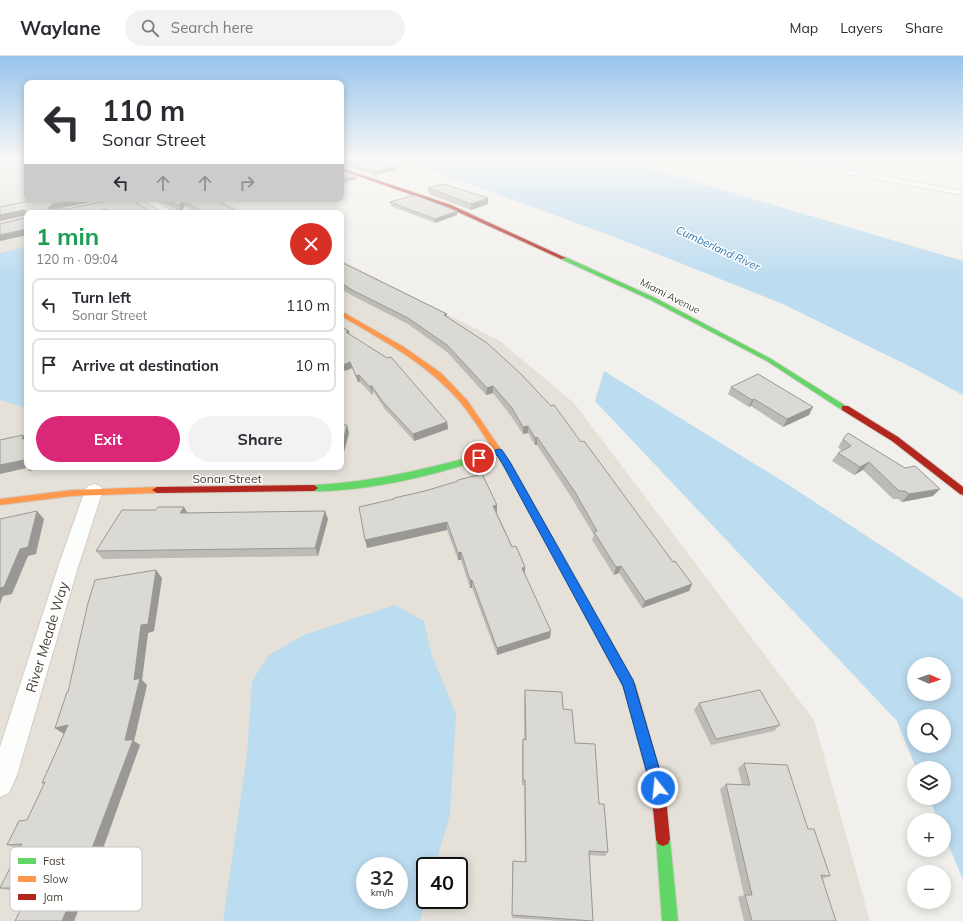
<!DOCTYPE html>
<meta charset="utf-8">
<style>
:root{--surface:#fff;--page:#f2f2f3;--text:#2b2b33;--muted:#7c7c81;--line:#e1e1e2;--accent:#db2777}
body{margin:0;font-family:Mulish,sans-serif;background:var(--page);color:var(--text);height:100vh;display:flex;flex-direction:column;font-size:15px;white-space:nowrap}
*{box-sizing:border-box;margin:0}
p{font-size:13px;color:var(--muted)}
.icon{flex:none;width:22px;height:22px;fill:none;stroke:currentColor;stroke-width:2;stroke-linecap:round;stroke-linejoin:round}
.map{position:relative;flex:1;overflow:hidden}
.drawer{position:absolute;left:24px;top:154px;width:320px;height:260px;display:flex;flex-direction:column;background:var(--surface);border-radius:8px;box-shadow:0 2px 10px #0003}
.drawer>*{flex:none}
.top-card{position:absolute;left:24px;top:24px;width:320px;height:122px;border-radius:8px;box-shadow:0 2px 10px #0003;background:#fff;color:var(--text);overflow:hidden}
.needle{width:26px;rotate:92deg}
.tools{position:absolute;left:907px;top:601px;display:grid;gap:8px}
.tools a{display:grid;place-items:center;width:44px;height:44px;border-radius:50%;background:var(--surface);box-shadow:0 2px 10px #0003;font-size:20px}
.speed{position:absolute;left:356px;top:801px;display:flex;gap:8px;font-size:20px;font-weight:700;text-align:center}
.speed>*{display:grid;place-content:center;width:52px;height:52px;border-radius:50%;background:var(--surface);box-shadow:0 2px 10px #0003;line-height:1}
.speed small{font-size:10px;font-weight:400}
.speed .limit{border:2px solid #111;border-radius:6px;background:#fff;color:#111}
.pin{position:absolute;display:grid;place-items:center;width:34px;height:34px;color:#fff;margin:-17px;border:2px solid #fff;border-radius:50%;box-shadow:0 1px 4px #0007}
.me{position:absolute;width:44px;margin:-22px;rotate:344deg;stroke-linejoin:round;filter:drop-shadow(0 0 3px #0008)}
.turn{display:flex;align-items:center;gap:14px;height:84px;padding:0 12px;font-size:18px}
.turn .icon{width:52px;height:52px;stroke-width:2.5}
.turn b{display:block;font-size:28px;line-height:34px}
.lanes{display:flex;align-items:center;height:38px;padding:0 12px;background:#0003;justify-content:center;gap:20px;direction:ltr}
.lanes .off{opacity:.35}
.round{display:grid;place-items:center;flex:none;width:42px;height:42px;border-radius:21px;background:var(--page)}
.overview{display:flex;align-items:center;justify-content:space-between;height:68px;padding:0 12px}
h1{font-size:24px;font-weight:700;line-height:30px;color:#1e9e55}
.primary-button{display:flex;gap:8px;margin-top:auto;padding:8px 12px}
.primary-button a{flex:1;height:46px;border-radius:24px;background:var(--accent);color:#fff;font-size:16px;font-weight:700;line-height:46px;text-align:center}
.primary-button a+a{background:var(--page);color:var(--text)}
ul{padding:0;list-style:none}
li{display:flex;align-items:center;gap:12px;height:54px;margin:0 8px 6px;padding:0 4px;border:2px solid var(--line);border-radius:8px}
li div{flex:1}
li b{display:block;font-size:15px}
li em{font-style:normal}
header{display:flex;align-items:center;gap:24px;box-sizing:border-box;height:56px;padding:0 20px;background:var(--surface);border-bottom:1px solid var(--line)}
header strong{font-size:19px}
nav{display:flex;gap:22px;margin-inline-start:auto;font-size:14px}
.search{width:280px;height:36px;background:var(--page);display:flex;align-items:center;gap:10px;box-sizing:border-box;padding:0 14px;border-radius:22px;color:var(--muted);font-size:15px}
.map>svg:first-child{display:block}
.residential{fill:#e5e1d9;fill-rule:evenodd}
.water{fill:#bcdcf0;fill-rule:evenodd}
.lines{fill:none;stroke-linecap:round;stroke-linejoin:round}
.street-casing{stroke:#cfcdc9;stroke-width:2}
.fast-casing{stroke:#d1cdc3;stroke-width:2}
.slow-casing{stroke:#d1cdc3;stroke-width:2}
.jam-casing{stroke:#d1cdc3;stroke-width:2}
.street{fill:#fdfdfc;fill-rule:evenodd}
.fast{fill:#63d668;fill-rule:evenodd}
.slow{fill:#ff974d;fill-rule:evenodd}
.jam{fill:#b3261e;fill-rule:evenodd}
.wall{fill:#bcbbb6}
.shaded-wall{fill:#999894}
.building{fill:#dbd9d4;stroke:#999894}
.route{fill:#1a73e8;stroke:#114b97}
.labels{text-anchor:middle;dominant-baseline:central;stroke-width:3;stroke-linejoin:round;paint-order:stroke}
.far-street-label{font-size:10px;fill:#484137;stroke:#fff}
.far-water-label{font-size:11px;font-style:italic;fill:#2d7aae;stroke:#fff}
.street-label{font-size:12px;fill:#484137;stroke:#fff}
.near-street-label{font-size:14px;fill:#484137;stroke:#fff}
.key{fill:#fff;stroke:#c8c6c3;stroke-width:1}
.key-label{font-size:11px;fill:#484137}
</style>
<header>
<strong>Waylane</strong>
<div class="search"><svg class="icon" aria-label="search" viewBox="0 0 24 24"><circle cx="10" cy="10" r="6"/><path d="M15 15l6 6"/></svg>Search here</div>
<nav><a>Map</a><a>Layers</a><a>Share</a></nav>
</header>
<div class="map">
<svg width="963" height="865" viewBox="0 0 963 865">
<rect width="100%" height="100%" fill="#f1f0ec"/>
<path class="residential" d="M7 108 27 114V143H221L248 157H27V411H341V204L500 285 574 347 814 664 870 865H0V109ZM365 810H399V844H365ZM425 810H459V844H425Z"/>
<path class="water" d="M401 103H618L963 205V339L917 314 783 248 620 183Z
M27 190V352L0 344V197Z
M604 315 784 426 963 543V824L944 778V764H938L929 742H944V712H916L897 665 595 345ZM914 608H944V638H914ZM914 660H944V690H914Z
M395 549 424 565 432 600 456 658 450 758 435 810H425L426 844 420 865H223L247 698 252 625 269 599 304 579ZM365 810H399V844H365Z"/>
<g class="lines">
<defs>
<path id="street" d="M23 103H27V106L0 112V108Z
M774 103H788L963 135V139L777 105Z
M143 143H153L174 157H164Z
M94 428 100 430 103 434 78 511 17 719 9 737 0 741V691L58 511 85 434 88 430Z"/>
<path id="fast" d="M561 201H565L655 242 771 303 849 352 848 354H842L767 305 651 244 561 203Z
M499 393 503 396 502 398C446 415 388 432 329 435 323 435 313 437 310 432L314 429C378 426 438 410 499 393Z
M510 410 514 413 610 583 612 587 610 591 606 592 602 591 506 413Z
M663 776 668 778 670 783 678 865H662L656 783 658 778Z"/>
<path id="slow" d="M341 255 404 291 441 317 467 344 513 411 514 413 513 415H507C492 393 477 367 461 347 428 308 384 285 341 260Z
M157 431 162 434 157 437 72 440 0 449V443L72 434Z"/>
<path id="jam" d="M341 112 451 149 566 202 561 203 447 151 341 114Z
M842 350H848L898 381 963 431V439L960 438 892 385 842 354Z
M314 429 318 432 314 435 157 437 152 434 157 431Z
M606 582 610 583 635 628 665 732 670 783 668 788 663 790 658 788 656 783 651 732 623 630 600 587 602 583Z"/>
</defs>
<use href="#street" class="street-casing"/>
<use href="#fast" class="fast-casing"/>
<use href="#slow" class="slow-casing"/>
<use href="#jam" class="jam-casing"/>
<use href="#street" class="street"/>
<use href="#fast" class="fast"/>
<use href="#slow" class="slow"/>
<use href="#jam" class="jam"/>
</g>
<path class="wall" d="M341 103 397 114 374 119 341 109Z
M428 132 488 142V148L471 154 429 138Z
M39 143H106L56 153H55H67L117 143H138V144L137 147 153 157H27V179L0 185V168L24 162 25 159 0 165V151Z
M158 143H214L240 157H198L185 150 181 156 159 145Z
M390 146 457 159 435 167 391 150Z
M341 206 447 258V261L581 386 673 506 692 528 689 535 642 552 619 517 614 519 592 484 594 479 573 444 537 389H535L528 377 523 378 511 360 493 337 486 339 447 296 408 268 353 240 341 233Z
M341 271 447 366 448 373 414 385 384 352 373 335 372 339 360 326H358L352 312 345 315 341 313Z
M731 331 809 359 783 371 751 350 749 351 728 338Z
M843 383 933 440 902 446 898 443H893L863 414 854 419 832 405 838 397 842 395 838 391Z
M458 424 497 457 525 518 550 582 497 599 472 532H470L461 504H458L447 474 367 492 394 443 458 426Z
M325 455 328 463 318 500 103 503 96 495 188 457Z
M162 522 154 575 148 577 142 624 147 629 134 685 140 689 101 798 74 865H15L29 835H13L0 832 19 792 7 789 27 764 45 728 42 727 64 678 55 672 68 636Z
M525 634 563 653 575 687 599 748 608 796 605 800 589 799 593 865H563L512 862V808L513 805 525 806 524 729H522V689L523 683 524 684V640Z
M699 647 780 669 774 675 711 689 694 654Z
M744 707 808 773 830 820 822 823 836 865H744L738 841 744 839 720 733 726 728 742 729 738 712Z"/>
<path class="shaded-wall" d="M397 111V114L374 119 373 116Z
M357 120V123L341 127V124Z
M488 142V148L471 154V148Z
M78 143H106L56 153 51 157 48 152 53 148Z
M134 143H138V144L136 150 133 145Z
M183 145 185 150 181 156 179 150Z
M106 153 108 157H91Z
M24 154 27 159 0 165V159Z
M457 155V159L435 167V163Z
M27 173V179L0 185V179Z
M349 275 350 281 346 276Z
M350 306 352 312 345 315 343 309Z
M359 319 360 326H358L356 320Z
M371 329 373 335 372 339 371 332Z
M493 330V337L486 339 487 332Z
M754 343 751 350 749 351 752 344Z
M813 351 809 359 783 371 787 363Z
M447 366 448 373 414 385 413 378Z
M347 369 349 377 342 404 341 399V394Z
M528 370V377L523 378V371Z
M23 379 27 384 22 383Z
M537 381V389H535V382Z
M24 404 27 406V411H52L29 415 27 412 0 418V409Z
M869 406 863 414 854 419 860 411Z
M940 433 933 440 902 446 909 438Z
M497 449V457L493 450Z
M184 451 189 459 180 457Z
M37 455 44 463 36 498 28 500 12 538 3 540 0 548V532Z
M325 455 328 463 318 500 315 492Z
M447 466V474L367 492 365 484Z
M461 496V504H458V497Z
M621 510 619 517 614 519 616 511Z
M525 511V519L522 512Z
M156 514 162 522 154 575 148 577 142 624 147 629 134 685 140 689 101 798 74 865H62L125 684 141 569Z
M470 524H472V532H470Z
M692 528 689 535 642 552 645 545Z
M551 575 550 582 497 599V592Z
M68 669 64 678 55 672Z"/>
<path class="building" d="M341 103H371L397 111 373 116 341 106Z
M341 114 357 120 341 124Z
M443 128 488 142 471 148 428 132Z
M414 139 457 155 435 163 390 146Z
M39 143H78L53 148 48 152 49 153H67L117 143H134L133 145 153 157H112L106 153 91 157H27V173L0 179V168L24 162 26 155 24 154 0 159V151Z
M164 143H214L240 157H207L183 145 179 150Z
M341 206 447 258 444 259 487 287 521 318 551 350 554 349 581 386 584 385 598 404 673 506 675 505 692 528 645 545 621 510 616 511 594 476 597 475 575 436 537 381 535 382 528 370 523 371 512 352 493 330 487 332 447 289 408 262 352 234 341 227Z
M341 271 349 275 346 276 387 302 391 301 447 366 413 378 383 346 371 329V332L359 319 356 320 350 306 343 309 341 308Z
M758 318 813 351 787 363 754 343 752 344 731 331Z
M341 369H347L341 394Z
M848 377 905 412 915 410 940 433 909 438 905 435H899L869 406 860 411 838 397 851 390 843 383Z
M23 379 22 383 27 382V406L22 407 24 404 0 409V384Z
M482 418 497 449 493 450 512 491 516 490 525 511 522 512 551 575 497 592 472 524H470L461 496 458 497 447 466 365 484 359 451 394 443V442L425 435 458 425V424Z
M158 451H184L180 457 325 455 315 492 96 495 122 454H156Z
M37 455 28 491 20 493 4 531 0 532V463Z
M156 514 148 568 141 569 134 624 140 622 125 684H133L91 795 62 865H15L31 832H0L22 788 7 789 19 765 27 764 45 726 42 727 68 669 55 672 67 636H68L88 547 95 524Z
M525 634 562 636 563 653 572 654 575 687 595 688 599 748H604L608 796 589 795 593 865 512 859 513 805 526 806 525 724H523V683L526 684Z
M760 634 780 669 716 683 699 647Z
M744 707 787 709 808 773H814L830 820 821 819 836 865H752L745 839H752L726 728 750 729Z"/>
<linearGradient id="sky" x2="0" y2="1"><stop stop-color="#96c4eb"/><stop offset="0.46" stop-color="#f9f8f6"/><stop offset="1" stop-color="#f9f8f6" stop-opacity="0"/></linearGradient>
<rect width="963" height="224" fill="url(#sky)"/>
<path class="route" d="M499 393 502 394 510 406 633 624 665 732 663 737 658 739 653 737 651 732 623 630 502 407 497 399 479 405 475 402 476 400Z"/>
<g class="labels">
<g class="far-street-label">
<text transform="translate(670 240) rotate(27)">Miami Avenue</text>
</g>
<g class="far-water-label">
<text transform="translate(718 192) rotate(25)">Cumberland River</text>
</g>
<g class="street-label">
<text x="227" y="422">Sonar Street</text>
</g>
<g class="near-street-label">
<text transform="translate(47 581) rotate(-73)">River Meade Way</text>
</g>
</g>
<rect x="10" y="791" width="132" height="64" rx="6" class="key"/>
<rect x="18" y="802" width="18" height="6" fill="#63d668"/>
<rect x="18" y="820" width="18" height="6" fill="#ff974d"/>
<rect x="18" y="838" width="18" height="6" fill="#b3261e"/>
<g class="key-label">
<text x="43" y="809">Fast</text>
<text x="43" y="827">Slow</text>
<text x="43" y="845">Jam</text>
</g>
</svg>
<div class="tools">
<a><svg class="needle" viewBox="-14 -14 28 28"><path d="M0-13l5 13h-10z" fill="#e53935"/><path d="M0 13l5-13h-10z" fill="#7c7c81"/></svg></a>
<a><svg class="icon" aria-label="search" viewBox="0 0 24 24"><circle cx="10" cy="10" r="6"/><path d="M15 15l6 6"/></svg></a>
<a><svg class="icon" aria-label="layers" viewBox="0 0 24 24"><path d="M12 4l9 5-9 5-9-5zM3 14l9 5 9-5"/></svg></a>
<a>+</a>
<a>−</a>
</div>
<div class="speed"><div>32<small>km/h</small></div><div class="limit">40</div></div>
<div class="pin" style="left:479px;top:402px;background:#d93025"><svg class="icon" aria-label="arrive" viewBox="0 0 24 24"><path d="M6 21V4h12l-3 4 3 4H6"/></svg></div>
<svg class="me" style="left:658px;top:732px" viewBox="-20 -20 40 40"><circle r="17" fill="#1a73e8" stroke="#fff" stroke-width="3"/><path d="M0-11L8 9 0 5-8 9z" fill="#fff"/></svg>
<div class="top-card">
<div class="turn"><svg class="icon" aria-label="left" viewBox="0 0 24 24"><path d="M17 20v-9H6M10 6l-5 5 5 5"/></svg><div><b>110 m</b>Sonar Street</div></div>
<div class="lanes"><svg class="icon" aria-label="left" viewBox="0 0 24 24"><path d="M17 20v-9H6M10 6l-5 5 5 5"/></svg><svg class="icon off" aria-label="ahead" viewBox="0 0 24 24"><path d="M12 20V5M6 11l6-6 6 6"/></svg><svg class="icon off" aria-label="ahead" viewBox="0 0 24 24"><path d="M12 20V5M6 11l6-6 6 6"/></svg><svg class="icon off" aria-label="right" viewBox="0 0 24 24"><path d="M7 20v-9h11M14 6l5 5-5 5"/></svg></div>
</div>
<section class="drawer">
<div class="overview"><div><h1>1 min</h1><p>120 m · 09:04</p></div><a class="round" style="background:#d93025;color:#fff"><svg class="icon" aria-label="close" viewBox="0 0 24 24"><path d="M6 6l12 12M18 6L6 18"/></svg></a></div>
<ul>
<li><svg class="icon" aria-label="left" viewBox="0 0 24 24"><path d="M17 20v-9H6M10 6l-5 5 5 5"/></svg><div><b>Turn left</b><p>Sonar Street</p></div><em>110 m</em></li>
<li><svg class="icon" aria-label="arrive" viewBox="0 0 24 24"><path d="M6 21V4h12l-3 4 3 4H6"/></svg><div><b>Arrive at destination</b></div><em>10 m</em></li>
</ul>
<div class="primary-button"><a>Exit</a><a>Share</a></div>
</section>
</div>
